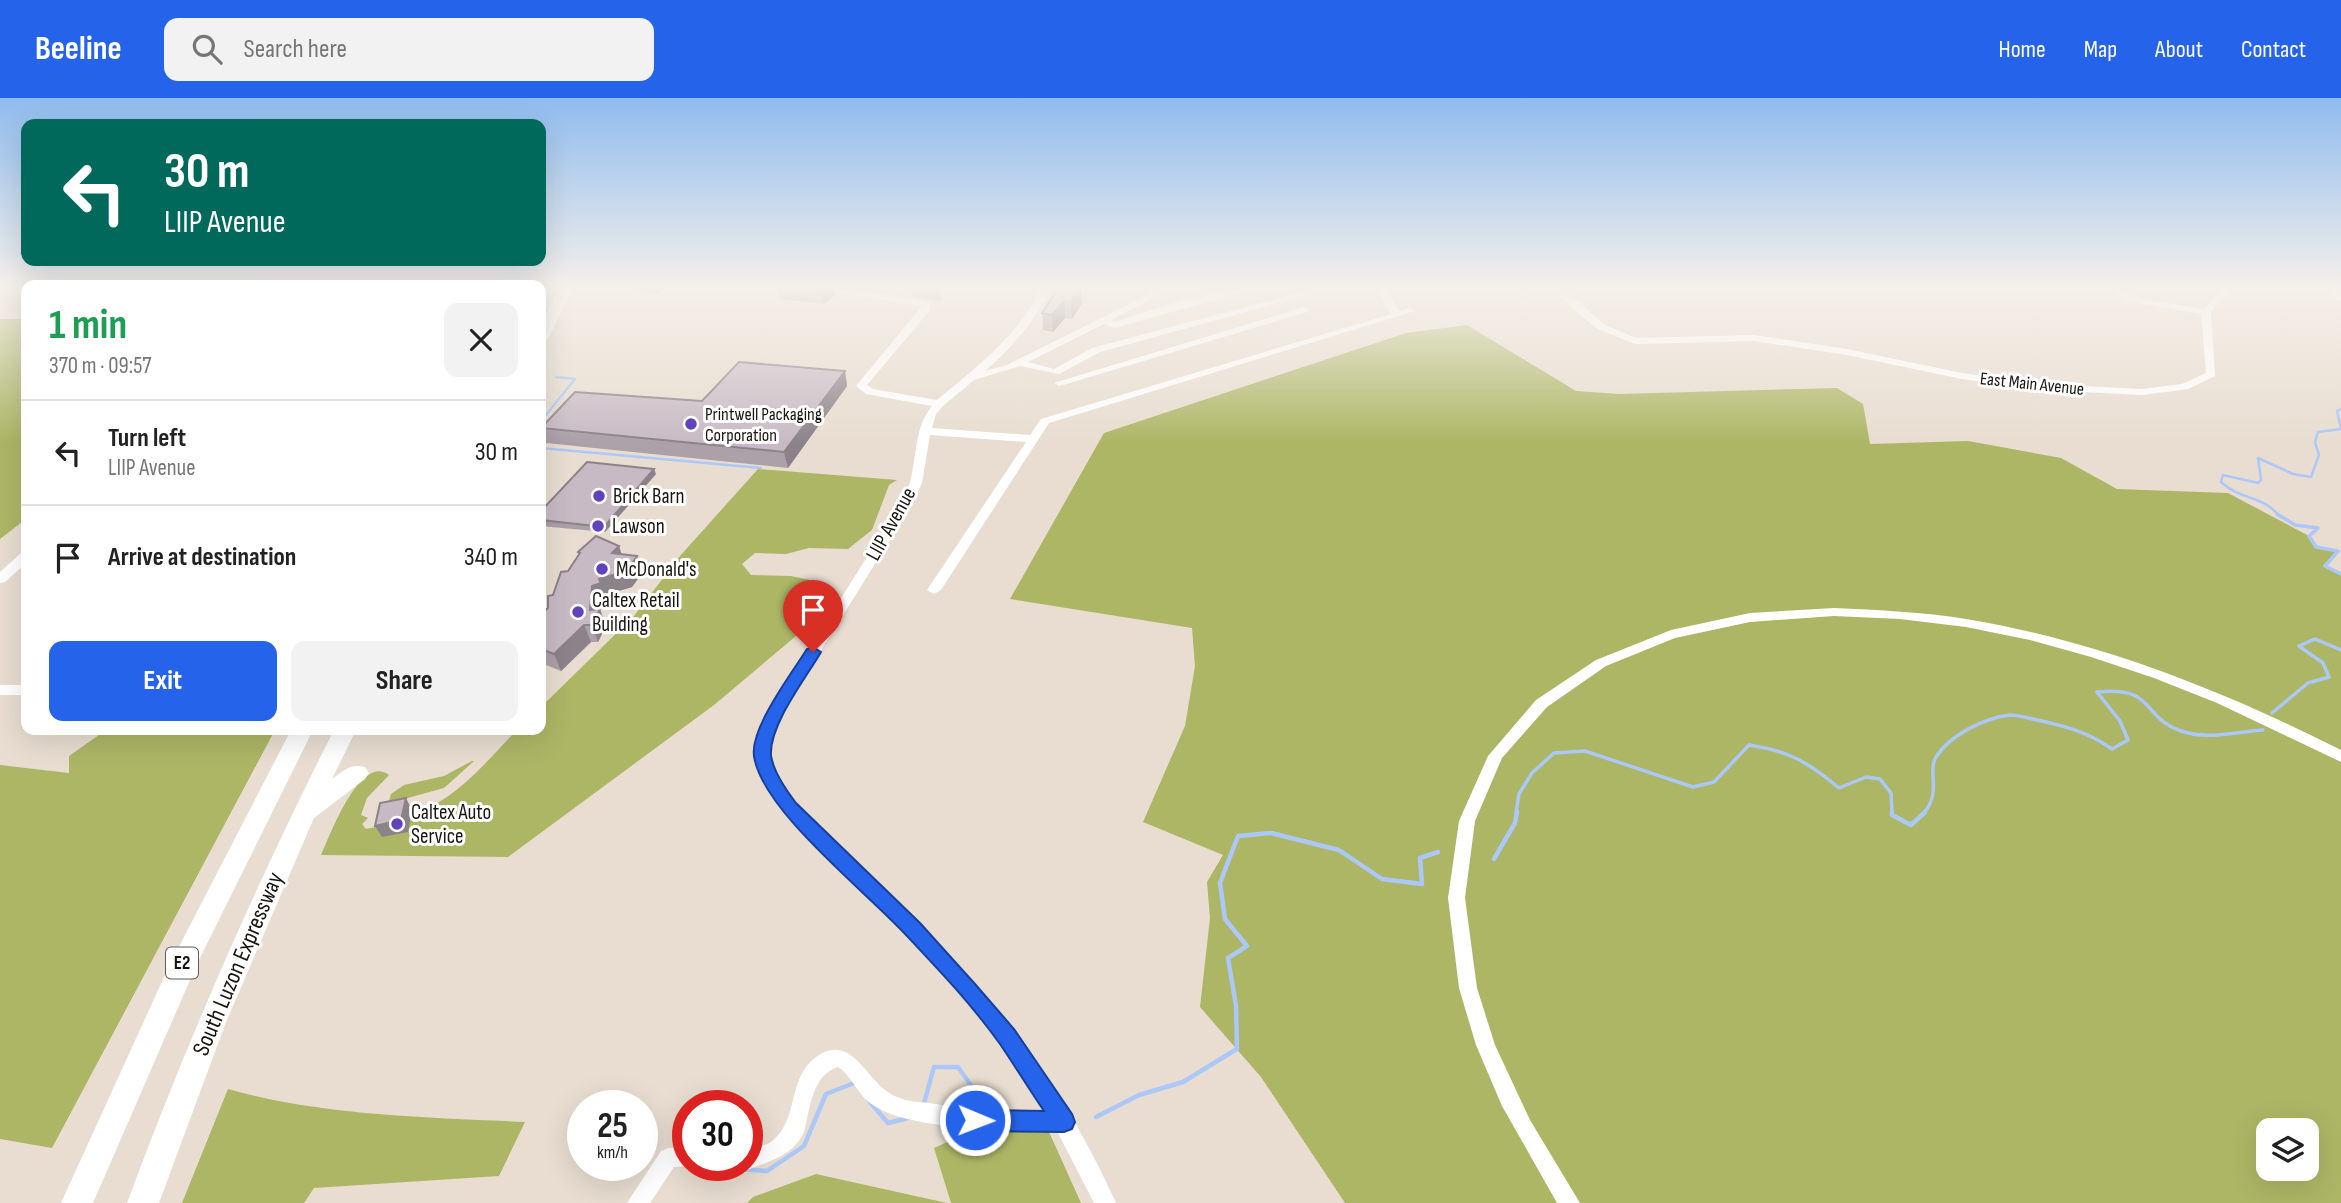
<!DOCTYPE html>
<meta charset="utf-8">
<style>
:root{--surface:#fff;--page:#f2f2f2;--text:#222;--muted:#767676;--line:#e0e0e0;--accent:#2563eb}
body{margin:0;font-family:"Sofia Sans Condensed",sans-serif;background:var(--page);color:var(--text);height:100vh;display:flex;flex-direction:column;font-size:26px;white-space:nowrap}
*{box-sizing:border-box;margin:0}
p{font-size:23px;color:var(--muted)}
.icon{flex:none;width:38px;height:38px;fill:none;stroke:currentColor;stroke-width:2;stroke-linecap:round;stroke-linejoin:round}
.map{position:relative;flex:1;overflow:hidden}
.drawer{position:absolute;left:21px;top:182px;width:525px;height:455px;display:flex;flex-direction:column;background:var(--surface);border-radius:14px;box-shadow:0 7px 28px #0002}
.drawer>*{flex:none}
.hud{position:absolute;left:21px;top:21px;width:525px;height:147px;border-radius:14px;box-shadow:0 7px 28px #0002;background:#00695c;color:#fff;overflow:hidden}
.controls{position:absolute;left:2256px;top:1020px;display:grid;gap:14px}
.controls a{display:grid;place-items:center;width:63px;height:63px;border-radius:14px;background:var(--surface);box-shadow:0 7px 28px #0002;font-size:35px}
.speed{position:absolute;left:567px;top:992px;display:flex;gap:14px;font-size:35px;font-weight:700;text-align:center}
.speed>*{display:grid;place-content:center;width:91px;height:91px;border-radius:50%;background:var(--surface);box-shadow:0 7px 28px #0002;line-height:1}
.speed small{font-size:18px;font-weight:400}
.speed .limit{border:10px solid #d22;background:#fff;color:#111}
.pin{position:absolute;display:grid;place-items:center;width:60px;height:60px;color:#fff;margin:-72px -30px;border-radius:50% 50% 50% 0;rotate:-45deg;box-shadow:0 0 7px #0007}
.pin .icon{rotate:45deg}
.me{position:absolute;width:77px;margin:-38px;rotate:91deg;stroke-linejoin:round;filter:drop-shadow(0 0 5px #0008)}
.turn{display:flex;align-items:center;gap:24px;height:147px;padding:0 28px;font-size:32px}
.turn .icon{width:91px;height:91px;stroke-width:2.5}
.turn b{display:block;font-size:49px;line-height:60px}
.round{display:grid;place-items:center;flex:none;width:74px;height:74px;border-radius:14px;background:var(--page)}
.overview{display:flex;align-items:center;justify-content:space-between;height:119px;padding:0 28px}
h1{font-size:42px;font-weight:700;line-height:52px;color:#1e9e55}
.button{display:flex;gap:14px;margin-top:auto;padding:14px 28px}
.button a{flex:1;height:80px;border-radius:14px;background:var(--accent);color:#fff;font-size:28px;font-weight:700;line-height:80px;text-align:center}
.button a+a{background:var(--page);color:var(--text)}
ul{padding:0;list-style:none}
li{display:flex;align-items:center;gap:21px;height:105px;padding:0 28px;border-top:2px solid var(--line)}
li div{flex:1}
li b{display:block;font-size:26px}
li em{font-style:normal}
header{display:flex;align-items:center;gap:42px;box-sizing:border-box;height:98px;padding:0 35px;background:var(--accent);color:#fff}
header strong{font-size:33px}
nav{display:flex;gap:38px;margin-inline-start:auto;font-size:24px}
.search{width:490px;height:63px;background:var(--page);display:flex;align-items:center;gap:18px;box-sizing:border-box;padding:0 24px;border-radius:14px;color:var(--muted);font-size:26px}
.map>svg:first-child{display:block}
.green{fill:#adb665;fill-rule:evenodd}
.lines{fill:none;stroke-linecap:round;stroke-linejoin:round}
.stream-far2{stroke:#abc8f8;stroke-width:2.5}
.stream-far1{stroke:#abc8f8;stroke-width:3.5}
.stream{stroke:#abc8f8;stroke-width:4.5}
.minor{fill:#fff;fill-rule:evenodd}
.major{fill:#fff;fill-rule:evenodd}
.highway{fill:#fff;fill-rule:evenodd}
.wall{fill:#aca0a9}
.shaded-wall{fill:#8c8289}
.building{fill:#c8bac4;stroke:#8c8289;stroke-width:2}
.route{fill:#2563eb;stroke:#184099;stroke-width:2}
.poi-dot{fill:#6043bb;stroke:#fff;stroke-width:2.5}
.labels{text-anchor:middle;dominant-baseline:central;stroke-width:6;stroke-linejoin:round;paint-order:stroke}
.far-street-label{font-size:18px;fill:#191511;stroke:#fff}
.far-poi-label{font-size:18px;fill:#191511;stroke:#fff;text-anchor:start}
.shield{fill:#fff;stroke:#5e5b58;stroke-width:2}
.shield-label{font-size:19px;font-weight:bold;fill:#191511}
.poi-label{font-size:21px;fill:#191511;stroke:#fff;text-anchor:start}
.street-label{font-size:21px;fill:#191511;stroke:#fff}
.near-street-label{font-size:24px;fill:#191511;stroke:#fff}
</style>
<header>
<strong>Beeline</strong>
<div class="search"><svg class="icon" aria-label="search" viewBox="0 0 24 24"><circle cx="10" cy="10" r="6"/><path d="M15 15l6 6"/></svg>Search here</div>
<nav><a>Home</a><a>Map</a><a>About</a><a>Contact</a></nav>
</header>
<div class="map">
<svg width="2341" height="1105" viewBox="0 0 2341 1105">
<rect width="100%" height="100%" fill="#e8ddd0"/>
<path class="green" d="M0 221H26V421L0 441Z
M1467 227 1576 293 1619 296 1837 290 1863 306 1870 346 1968 343 2061 360 2117 391 2228 395 2309 438 2316 449 2338 453 2325 468 2341 476V1105H1345L1261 979 1200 909 1210 820 1207 784 1223 757 1143 724 1185 628 1195 568 1192 530 1010 501 1104 335 1406 235ZM2268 1032H2306V1071H2268Z
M758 371 897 382 889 387 872 432 848 451 809 450 786 456 755 455 742 466 751 477 791 478 824 485 796 538 714 607 508 759 321 757C330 738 360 655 389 677L367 700 361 717 368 720 362 726 366 731 410 722 411 715C454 706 487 662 517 632H541V609L634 518 680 458Z
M106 632H275L52 1050 0 1041V667L69 675V658Z
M472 663H474L444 690 393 704 389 703 391 696 404 687 444 678Z
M228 991C324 1018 426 1019 525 1024L499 1078 314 1090 304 1105H182Z
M1045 1025 1081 1105H951L934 1050 979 1030Z
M816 1076 947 1105H747L753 1099Z"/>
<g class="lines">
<path class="stream-far2" d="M541 323 575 281 556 279
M541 350 761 370
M2279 418C2263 397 2242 403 2221 384L2223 377 2258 385 2261 382 2258 360 2293 376 2311 379 2319 357 2315 344 2318 334 2341 331 2337 313 2341 311"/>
<path class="stream-far1" d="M2277 416 2295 427 2318 430 2309 438 2316 449 2338 453 2325 468 2341 476
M2272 615 2308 585 2329 579 2323 565 2299 548 2315 541 2341 552
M1516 715 1519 696 1532 675 1554 655 1585 653 1693 689 1714 684 1749 647C1789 653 1808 664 1839 690L1866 679 1880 681 1891 695 1892 715
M1924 715C1942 693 1927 674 1936 659 1950 637 1984 620 2010 617 2018 617 2028 620 2037 622 2065 628 2088 634 2112 651L2128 642 2120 623 2097 594C2157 588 2140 619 2181 633 2207 642 2237 634 2263 632"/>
<path class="stream" d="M1892 714V717L1911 727 1925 714
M1494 761 1515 725 1517 714
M870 1004 888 1025 908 1020
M923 1009 934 969H958L991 1016
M1096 1019 1139 997 1183 984 1237 951 1236 908 1228 860 1247 848 1225 821 1220 785 1238 738 1271 735 1339 752 1382 781 1422 786 1420 760 1438 754
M700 1068 767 1073 804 1048 826 996 854 985"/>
<path class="minor" d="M821 190H844L930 204V212L867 287 873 291 937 302C977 269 1018 238 1041 190H1051C1035 223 1013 249 985 273L1007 267 1161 190H1173L1111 222 1115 224C1160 210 1209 190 1257 190L1115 230 1104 226 1028 264 1054 271 1092 250 1317 190H1333L1100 254 1059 276 1020 268 974 282 943 308 936 316 932 330 1030 337 1041 321 1391 216 1376 190H1386L1399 213 1410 210 1415 213 1049 325 941 492 934 496 927 492 1026 344 930 337 922 385 913 405 785 610C765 649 768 671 795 706 868 780 949 849 1013 932 1052 982 1090 1046 1116 1105H1094L1057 1033C1010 1032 906 1033 870 1005 857 995 851 977 838 969 812 977 810 1011 804 1034 793 1058 770 1063 747 1072L739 1068H747V1052C755 1050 766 1048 772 1043 799 1022 787 980 816 959 854 932 866 987 897 999 906 1003 918 1004 929 1005 969 1012 1006 1013 1046 1014 979 898 876 809 783 714 760 683 749 662 763 624L901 405C904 398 908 391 910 384 917 358 914 330 932 308L866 296 856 288 922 208 826 193Z
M1553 190H1563L1605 227 1636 240 1754 237 1847 251 1962 275 2043 286 2142 291 2182 286 2206 275 2201 216 2128 203 2108 190H2120L2134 199 2204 211 2223 190H2233L2211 214 2215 278 2188 291 2142 297 2043 292 1962 281 1847 257 1754 243 1635 246 1598 231 1581 218Z
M1304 209 1309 212 1307 214 1063 287 1059 288 1054 285Z
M26 454V465L5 484 0 485V474L21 455Z
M1834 510C1878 512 1923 514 1966 521 2098 543 2222 592 2341 652V664L2217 605 2154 580 2091 559 2030 542 1966 529 1900 521 1834 518 1750 524 1675 540 1606 568 1547 609 1502 660 1475 723 1465 800 1477 890 1495 947 1530 1022 1580 1105H1557L1502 1008 1476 947 1459 890 1448 800 1459 723 1488 658 1536 602 1596 562 1671 532 1750 515Z
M0 587H26V597H0Z
M688 1049V1068H691L674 1069 650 1105H627L661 1053 668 1050Z"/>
<path class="major" d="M2328 190H2341V203L2336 202Z"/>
<path class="highway" d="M559 190H573L548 241 541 245V227Z
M291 632H313L197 866 93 1105H61L170 866Z
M334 632H356L332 681C343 673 351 665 365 669L369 675 365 681 314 720 226 924 159 1105H127C187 943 256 786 334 632Z"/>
</g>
<path class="wall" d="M636 190H664L656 196 637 193Z
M778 190H834L835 197 824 206 780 201Z
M911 190H940L942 203 912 198Z
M1058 190H1081L1082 205 1072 221 1065 220 1053 234 1043 232 1042 215Z
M845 273 847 288 788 370 546 345 541 331V330L702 303Z
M656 376 605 434 541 428V413Z
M619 448 621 456 637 458 643 474 632 489 605 497 607 502 598 504 597 511 606 528 598 544H591L561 573 541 565V516L548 510 553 497 579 457 578 454Z"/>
<path class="shaded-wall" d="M654 190H664L656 196Z
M824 190H834L835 197 824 206 821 192Z
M1080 190H1081L1082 205 1072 221 1071 204Z
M1064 203 1065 220 1053 234 1052 217Z
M845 273 847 288 788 370 784 354Z
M654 371 656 376 605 434 604 429Z
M619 448 624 464 612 455Z
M637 458 643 474 632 489 605 497 607 502 598 504 597 517 600 511 606 528 598 544 592 527 590 512 592 488 599 481Z
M584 527 591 544 561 573 554 556Z
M406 700 412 712 408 734 382 739 375 728Z"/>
<path class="building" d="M803 190H824L821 192Z
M1058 190H1080L1071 204 1064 203 1052 217 1042 215Z
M739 264 845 273 784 354 541 330 575 294 702 303Z
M587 364 654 371 604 429 541 422V413Z
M596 438 619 448 612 455 637 458 627 473 599 481 601 485 592 488 590 512 600 511 592 527H584L554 556 541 551V516L548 510V498L553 497 561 474 568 473 580 455 578 454Z
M406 700 401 722 375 728 380 705Z"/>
<linearGradient id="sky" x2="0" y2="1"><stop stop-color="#8fbcee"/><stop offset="0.55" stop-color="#f5f0ea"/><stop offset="1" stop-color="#f5f0ea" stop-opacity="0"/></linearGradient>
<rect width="2341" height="345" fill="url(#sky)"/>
<path class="route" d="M813 549 821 554C806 580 769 627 771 657 773 674 786 692 796 705L920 825 975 886 1014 931 1072 1016 1075 1024 1072 1031 1064 1034 975 1033 967 1030 963 1022 967 1015 975 1012 1044 1013C1029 991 1015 968 1000 946 973 908 939 872 907 838 868 795 762 713 754 658 750 630 792 575 807 551Z"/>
<g class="poi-dot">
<circle cx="691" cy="326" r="7"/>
<circle cx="599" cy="398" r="7"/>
<circle cx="598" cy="428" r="7"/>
<circle cx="602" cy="471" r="7"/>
<circle cx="578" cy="514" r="7"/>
<circle cx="397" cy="726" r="7"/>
</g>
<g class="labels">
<g class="far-street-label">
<text transform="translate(2032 286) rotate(6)">East Main Avenue</text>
</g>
<g class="far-poi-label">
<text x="705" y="316">Printwell Packaging<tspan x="705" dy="21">Corporation</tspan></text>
</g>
<rect class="shield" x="166" y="849.5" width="32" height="31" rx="5"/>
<g class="shield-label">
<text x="182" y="865">E2</text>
</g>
<g class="poi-label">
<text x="613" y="398">Brick Barn</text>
<text x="612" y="428">Lawson</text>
<text x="616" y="471">McDonald's</text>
<text x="592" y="502">Caltex Retail<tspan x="592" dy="24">Building</tspan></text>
<text x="411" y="714">Caltex Auto<tspan x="411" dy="24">Service</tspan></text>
</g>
<g class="street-label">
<text transform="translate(891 426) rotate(-61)">LIIP Avenue</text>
</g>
<g class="near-street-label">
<text transform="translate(238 866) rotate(-67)">South Luzon Expressway</text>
</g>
</g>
</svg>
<div class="controls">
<a><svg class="icon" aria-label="layers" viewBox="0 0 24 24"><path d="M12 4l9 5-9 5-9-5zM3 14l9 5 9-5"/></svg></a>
</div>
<div class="speed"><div>25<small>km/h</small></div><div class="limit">30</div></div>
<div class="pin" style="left:813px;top:554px;background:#d93025"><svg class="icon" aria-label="arrive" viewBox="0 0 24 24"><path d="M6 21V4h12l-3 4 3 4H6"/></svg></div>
<svg class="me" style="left:975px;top:1022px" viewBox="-20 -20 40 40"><circle r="17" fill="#2563eb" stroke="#fff" stroke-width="3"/><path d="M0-11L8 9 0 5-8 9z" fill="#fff"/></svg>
<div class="hud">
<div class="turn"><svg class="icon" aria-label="left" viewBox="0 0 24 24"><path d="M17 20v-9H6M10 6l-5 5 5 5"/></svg><div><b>30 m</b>LIIP Avenue</div></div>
</div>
<section class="drawer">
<div class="overview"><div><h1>1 min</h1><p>370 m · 09:57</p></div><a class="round"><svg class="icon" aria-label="close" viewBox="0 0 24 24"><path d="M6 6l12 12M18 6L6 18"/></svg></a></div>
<ul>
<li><svg class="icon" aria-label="left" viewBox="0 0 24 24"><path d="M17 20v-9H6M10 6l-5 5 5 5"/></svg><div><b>Turn left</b><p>LIIP Avenue</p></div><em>30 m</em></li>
<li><svg class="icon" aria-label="arrive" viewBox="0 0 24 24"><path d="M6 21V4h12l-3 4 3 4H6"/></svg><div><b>Arrive at destination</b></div><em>340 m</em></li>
</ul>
<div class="button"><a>Exit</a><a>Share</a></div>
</section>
</div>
